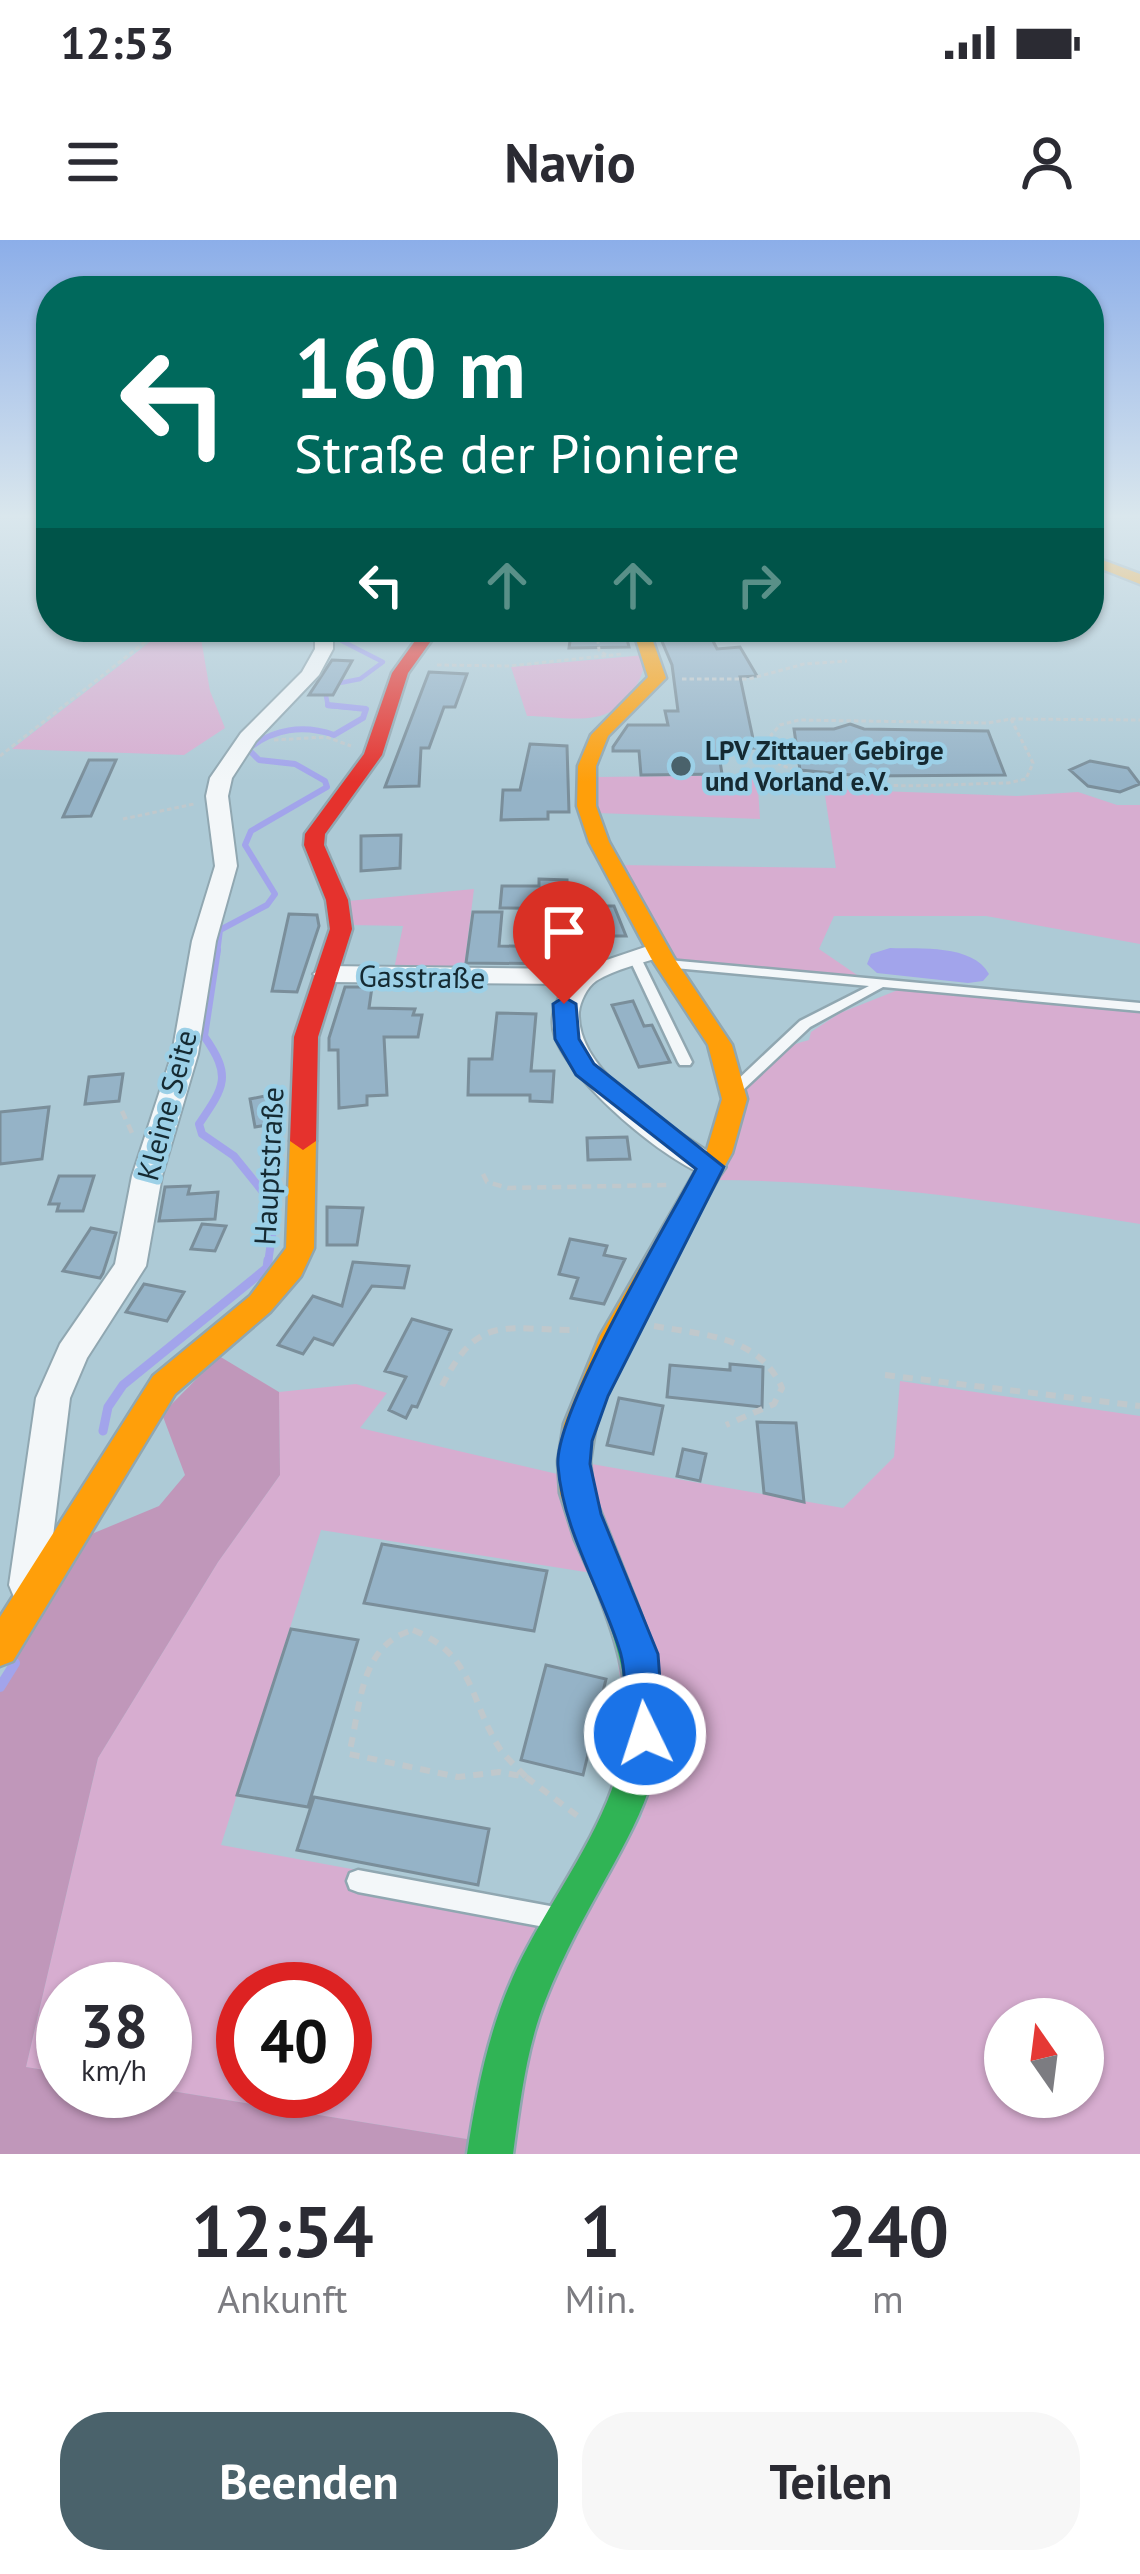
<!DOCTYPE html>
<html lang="de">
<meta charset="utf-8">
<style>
:root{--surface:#fff;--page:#f7f7f7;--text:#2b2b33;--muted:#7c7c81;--accent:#4a626b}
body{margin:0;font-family:"PT Sans",sans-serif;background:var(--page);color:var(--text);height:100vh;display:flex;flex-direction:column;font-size:45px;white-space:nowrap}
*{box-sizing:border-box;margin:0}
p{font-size:39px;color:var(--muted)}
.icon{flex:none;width:66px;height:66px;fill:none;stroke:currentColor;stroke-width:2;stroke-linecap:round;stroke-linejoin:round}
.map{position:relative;height:1914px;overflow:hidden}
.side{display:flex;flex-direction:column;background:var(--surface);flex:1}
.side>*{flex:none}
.guide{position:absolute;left:36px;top:36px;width:1068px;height:366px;border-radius:48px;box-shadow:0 3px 9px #0004;background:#00695c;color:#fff;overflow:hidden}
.needle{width:78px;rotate:346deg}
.fabs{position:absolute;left:984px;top:1758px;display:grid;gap:24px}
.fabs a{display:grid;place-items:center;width:120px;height:120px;border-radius:50%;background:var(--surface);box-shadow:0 3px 9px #0004;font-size:60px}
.speed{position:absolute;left:36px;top:1722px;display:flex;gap:24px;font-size:60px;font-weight:700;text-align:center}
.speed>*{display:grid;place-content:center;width:156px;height:156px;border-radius:50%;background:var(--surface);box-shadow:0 3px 9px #0004;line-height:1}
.speed small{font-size:30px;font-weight:400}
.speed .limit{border:18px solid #d22;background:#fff;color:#111}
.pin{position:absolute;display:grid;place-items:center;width:102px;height:102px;color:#fff;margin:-123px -51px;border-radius:50% 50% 50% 0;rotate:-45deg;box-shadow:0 0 12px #0007}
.pin .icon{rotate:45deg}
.me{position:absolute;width:132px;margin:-66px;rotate:356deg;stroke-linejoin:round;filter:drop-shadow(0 0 9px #0008)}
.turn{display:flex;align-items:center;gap:42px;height:252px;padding:0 60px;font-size:54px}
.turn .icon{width:156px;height:156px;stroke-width:2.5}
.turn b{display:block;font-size:84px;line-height:102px}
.lanes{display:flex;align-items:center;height:114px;padding:0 60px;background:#0003;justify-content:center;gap:60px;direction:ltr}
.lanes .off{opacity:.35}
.eta{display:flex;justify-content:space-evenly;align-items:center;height:204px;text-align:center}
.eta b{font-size:72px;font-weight:600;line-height:84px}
.primary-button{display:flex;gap:24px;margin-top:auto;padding:24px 60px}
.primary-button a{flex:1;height:138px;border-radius:48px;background:var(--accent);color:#fff;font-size:48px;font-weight:600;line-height:138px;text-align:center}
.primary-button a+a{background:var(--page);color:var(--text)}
.status{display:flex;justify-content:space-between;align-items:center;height:84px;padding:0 60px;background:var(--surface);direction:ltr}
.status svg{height:33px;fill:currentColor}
header{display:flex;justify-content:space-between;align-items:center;height:156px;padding:0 60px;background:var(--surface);font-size:54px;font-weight:600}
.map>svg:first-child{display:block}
.green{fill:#d7add0;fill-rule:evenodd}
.forest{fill:#c097ba}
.water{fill:#a2a4eb}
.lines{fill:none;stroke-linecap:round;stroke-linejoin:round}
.stream-far4{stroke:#a2a4eb;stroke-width:4.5}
.stream-far3{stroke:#a2a4eb;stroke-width:6}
.stream-far2{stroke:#a2a4eb;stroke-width:8}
.stream-far1{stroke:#a2a4eb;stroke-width:9}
.stream{stroke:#a2a4eb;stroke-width:10}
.building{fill:#95b3c7;stroke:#7a8e9a;stroke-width:3}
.lane-casing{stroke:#90a7b1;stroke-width:5}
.street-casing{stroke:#90a7b1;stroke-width:4}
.fast-casing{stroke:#90a7b1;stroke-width:5}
.slow-casing{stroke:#90a7b1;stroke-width:5}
.jam-casing{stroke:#90a7b1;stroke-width:5}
.path-far2{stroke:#c0c8cc;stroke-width:3;stroke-dasharray:4.5 3;stroke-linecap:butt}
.path-far1{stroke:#c0c8cc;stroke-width:4.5;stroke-dasharray:9 6;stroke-linecap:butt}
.path{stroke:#c0c8cc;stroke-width:6;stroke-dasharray:10 8;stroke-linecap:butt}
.lane{fill:#f3f7f9;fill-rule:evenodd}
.street{fill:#f3f7f9;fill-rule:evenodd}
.fast{fill:#30b455;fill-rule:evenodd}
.slow{fill:#ff9f0a;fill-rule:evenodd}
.jam{fill:#e5322d;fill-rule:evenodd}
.route{fill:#1a73e8;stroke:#114b97;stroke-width:3}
.poi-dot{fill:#4a626b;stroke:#9cd0e7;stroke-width:4.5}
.labels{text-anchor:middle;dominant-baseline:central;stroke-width:9;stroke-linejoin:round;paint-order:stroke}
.far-poi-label{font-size:27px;font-weight:bold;fill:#152a32;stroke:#9cd0e7;text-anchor:start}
.street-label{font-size:30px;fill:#152a32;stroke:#9cd0e7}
</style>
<div class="status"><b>12:53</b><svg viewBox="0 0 49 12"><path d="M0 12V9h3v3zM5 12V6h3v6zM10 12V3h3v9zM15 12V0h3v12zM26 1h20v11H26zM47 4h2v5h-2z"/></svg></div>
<header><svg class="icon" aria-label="menu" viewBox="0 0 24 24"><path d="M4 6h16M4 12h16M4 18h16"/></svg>Navio<svg class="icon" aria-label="person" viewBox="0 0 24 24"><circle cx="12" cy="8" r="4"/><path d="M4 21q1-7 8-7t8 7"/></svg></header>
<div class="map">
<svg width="1140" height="1914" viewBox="0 0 1140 1914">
<rect width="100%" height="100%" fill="#adcad6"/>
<path class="green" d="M169 387H199L210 451 225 488 184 515 12 509Z
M645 415C645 442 623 473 595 477 574 481 548 476 527 476L511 427Z
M763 535 758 548 760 579 598 573 596 537Z
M824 549 1017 556 1078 552 1117 565H1140V704L986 676H834L819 709 860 737 678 721 619 625 836 628Z
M474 649 463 736 393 734 403 686 350 685 348 661Z
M898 750 1140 772V984C999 961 857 941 714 940 730 884 742 815 809 800L811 792 840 773Z
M900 1141 1140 1176V1914H501L516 1801 642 1576 586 1223 843 1268 894 1217ZM1005 1779H1083V1857H1005Z
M356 1144 387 1153 360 1188 566 1236 605 1335 321 1290 221 1605 569 1669 479 1901 165 1850V1749H63V1833L26 1827 98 1518 218 1322 280 1235 279 1152ZM243 1749H345V1851H243Z"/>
<path class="forest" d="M219 1116 279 1152 280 1235 218 1322 98 1518 26 1827 63 1833V1851L165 1850 479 1901 477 1914H0V1447L15 1412 82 1298 159 1266 185 1235 162 1174Z"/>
<path class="water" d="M890 708C919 709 973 704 989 734L983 741 968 743 877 733 867 724 871 714Z"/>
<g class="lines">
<path class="stream-far4" d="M355 387 340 395 342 401 383 422 360 439 324 446 328 466 355 468"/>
<path class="stream-far3" d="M217 713 220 690 267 665 275 654 245 605 251 591 327 547 325 541 295 524 259 520 248 509C273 489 303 484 334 495L363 478 366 469 328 465"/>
<path class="stream-far2" d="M217 710 204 796C232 836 225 846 199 884L202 894 234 916 276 968 268 1023"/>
<path class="stream-far1" d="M103 1191 108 1167 123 1145 267 1028 268 1020"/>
<path class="stream" d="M0 1447 15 1423"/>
</g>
<path class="building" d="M572 387H624L629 407 569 408Z
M710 395 717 409 740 407 757 436 740 437 755 508 718 509 722 534 641 535 639 511H613V507L628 485H668L665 471H678L672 425 661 399Z
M332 420 352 421 333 455H309Z
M429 432 467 434 455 467H444L429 508H421L419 546 385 547Z
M850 484 864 489 988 491 1005 535 862 536 800 530 794 489H834Z
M530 504 567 506 569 572H548V579L501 580 503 550H520Z
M89 520H116L91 576 63 577Z
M1090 521 1128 528 1140 544 1120 552 1088 546 1070 530Z
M401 595 400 628 361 631V596Z
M539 639 567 640V648H583L582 669 500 668 502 646H539Z
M595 666H614L626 696H595Z
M473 672H502L499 706 582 707V724L466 723Z
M289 674 317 675 319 686 297 752 272 751Z
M345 747H372L369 768 415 769 413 775H422L418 797H384L387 855 367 856V865L339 868 338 810H329V798Z
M633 761 644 786 652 785 670 822 639 827 612 765Z
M497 773 536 774 531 831H554L552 862 530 861V855H468L469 819H492Z
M123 834 119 861 85 864 89 837Z
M279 853V883L255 887 250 859Z
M49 867 42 919 0 924V872Z
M627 897 630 919 588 920 587 898Z
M59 936H94L83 971H57L59 964H49Z
M190 946 188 954 218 952 215 979 159 981 165 947Z
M327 967 363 968 357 1005H327Z
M202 984 226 986 215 1011 191 1009Z
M91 988 116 993 103 1033 100 1038 63 1031Z
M570 999 607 1006 604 1015 625 1019 604 1064 571 1058 578 1038 559 1034Z
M353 1022 409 1026 404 1048 372 1046 333 1105 314 1098 303 1114 278 1105 313 1056 342 1066Z
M144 1044 184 1052 167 1081 126 1072Z
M412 1079 451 1090 417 1167 412 1166 406 1178 389 1170 406 1137 385 1131Z
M730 1124 763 1127 762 1167 667 1157 670 1125 730 1130Z
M619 1158 663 1166 653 1214 607 1205Z
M757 1182 796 1183 804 1262 764 1253Z
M683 1209 706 1214 700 1241 677 1236Z
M382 1304 547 1331 534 1391 364 1363Z
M291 1389 358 1400 308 1567 237 1555Z
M546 1425 606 1439 583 1535 521 1520Z
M314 1557 489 1589 478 1645 297 1610Z"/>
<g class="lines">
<defs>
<path id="lane" d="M635 714 641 718 692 822 690 825H680L678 822 629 718Z
M668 720 1140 763V771L883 747 810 787 743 850 738 852 731 847 733 844 800 781 869 746 664 727 662 724Z
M358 1630 550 1666 558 1669 561 1677 558 1685 550 1688 358 1652 350 1649 347 1641 350 1633Z"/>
<path id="street" d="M315 387H333V409L319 435 256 501 232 538 228 556 237 626 216 701 198 814 162 936 146 1026 87 1118 70 1158 47 1345 42 1357 28 1363 14 1357 9 1345 36 1158 60 1104 115 1024 132 936 172 814 192 701 215 626 206 556 210 538 241 493 302 432 315 409Z
M657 703 666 705 669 710 666 715C644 723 615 729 596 741 587 747 580 762 579 772 576 836 675 888 721 920L726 927 721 934 711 937C667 924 570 841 555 797 548 777 556 761 566 744L326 742 313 734 326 726 580 729Z"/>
<path id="fast" d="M612 1328 624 1333C717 1539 615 1585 545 1761 526 1809 520 1863 513 1914H467C477 1850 489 1787 517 1728 557 1643 634 1558 626 1459 623 1418 609 1382 595 1344L600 1333Z"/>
<path id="slow" d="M1089 315 1140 334V344L1089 324Z
M632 387H648L666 438 608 496 596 526V566L609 602 674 718 732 805 747 859 732 913 625 1104 596 1184 590 1221 593 1253 629 1344 624 1355 612 1360 600 1355 575 1300 560 1253 558 1221 564 1184 600 1096 706 913 722 859 708 805 651 718 589 602 577 566 578 526 591 495 648 437Z
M303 892 316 901 314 1008 301 1036 270 1072 175 1154 13 1421 0 1426V1377L153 1136 250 1056 286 1008 290 901Z"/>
<path id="jam" d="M425 387H441L408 433 382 515 325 594 324 605 348 660 352 689 318 797 316 901 303 910 290 901 294 797 330 689 326 660 304 605 305 594 364 514 392 433Z"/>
</defs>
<use href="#lane" class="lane-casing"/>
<use href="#street" class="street-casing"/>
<use href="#fast" class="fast-casing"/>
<use href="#slow" class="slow-casing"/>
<use href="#jam" class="jam-casing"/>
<path class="path-far2" d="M606 415 599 410 597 393 618 389
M437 425 510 426 622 414
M682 439H749L804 424 847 421
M1011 479 1033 523 1026 539 1008 543C934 544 849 555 779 524L771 495 780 485 799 480 988 483Z
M1011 479 1140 480
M274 500 326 497 351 506
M0 516 164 387
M123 579 194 564"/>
<path class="path-far1" d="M122 871 132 893
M483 934 487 942 508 948 669 945"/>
<path class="path" d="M654 1086C704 1095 759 1096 782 1148L774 1164 726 1185
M885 1135 1140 1166
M442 1146C479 1071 506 1091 578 1090
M413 1390C474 1414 469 1460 500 1509 507 1519 518 1528 526 1537L499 1532 458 1537 349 1514C361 1466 359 1405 413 1390Z
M526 1537 579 1577"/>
<use href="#lane" class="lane"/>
<use href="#street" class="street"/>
<use href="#fast" class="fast"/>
<use href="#slow" class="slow"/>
<use href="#jam" class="jam"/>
</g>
<linearGradient id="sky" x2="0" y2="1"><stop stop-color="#8caee9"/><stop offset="0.51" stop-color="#dae7ed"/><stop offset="1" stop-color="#dae7ed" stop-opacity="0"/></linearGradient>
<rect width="1140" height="542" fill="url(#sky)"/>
<path class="route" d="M564 757 576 764 579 799 594 824 724 927 608 1156 592 1201 590 1224 601 1274 658 1414 664 1494 659 1507 645 1512 632 1507C619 1476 630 1440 619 1408 600 1348 563 1290 558 1226 553 1174 666 986 696 929L576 835 555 799 553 764Z"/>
<circle class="poi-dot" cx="681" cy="526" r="12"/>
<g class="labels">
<g class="far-poi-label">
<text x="705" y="510">LPV Zittauer Gebirge<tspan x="705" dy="31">und Vorland e.V.</tspan></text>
</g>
<g class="street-label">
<text transform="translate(422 736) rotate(1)">Gasstraße</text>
<text transform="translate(166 865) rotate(-75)">Kleine Seite</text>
<text transform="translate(268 926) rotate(-87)">Hauptstraße</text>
</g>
</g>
</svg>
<div class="fabs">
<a><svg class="needle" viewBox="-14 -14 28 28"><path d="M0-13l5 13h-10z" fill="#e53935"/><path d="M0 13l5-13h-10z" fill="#7c7c81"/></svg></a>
</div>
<div class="speed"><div>38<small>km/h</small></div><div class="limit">40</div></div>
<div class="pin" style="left:564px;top:764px;background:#d93025"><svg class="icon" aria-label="arrive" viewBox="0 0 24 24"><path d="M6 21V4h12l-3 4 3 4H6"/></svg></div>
<svg class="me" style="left:645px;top:1494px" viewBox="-20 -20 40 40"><circle r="17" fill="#1a73e8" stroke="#fff" stroke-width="3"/><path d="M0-11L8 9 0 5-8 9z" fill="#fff"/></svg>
<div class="guide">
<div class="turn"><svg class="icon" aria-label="left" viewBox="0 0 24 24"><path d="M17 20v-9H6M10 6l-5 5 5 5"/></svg><div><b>160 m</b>Straße der Pioniere</div></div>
<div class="lanes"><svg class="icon" aria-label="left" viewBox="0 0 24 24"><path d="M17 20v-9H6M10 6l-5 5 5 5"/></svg><svg class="icon off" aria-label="ahead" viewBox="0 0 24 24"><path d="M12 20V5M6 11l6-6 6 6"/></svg><svg class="icon off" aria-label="ahead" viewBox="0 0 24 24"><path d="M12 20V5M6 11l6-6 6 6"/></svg><svg class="icon off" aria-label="right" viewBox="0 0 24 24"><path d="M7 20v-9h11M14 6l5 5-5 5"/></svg></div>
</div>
</div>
<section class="side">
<div class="eta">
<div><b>12:54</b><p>Ankunft</p></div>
<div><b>1</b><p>Min.</p></div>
<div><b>240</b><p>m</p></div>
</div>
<div class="primary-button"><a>Beenden</a><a>Teilen</a></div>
</section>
